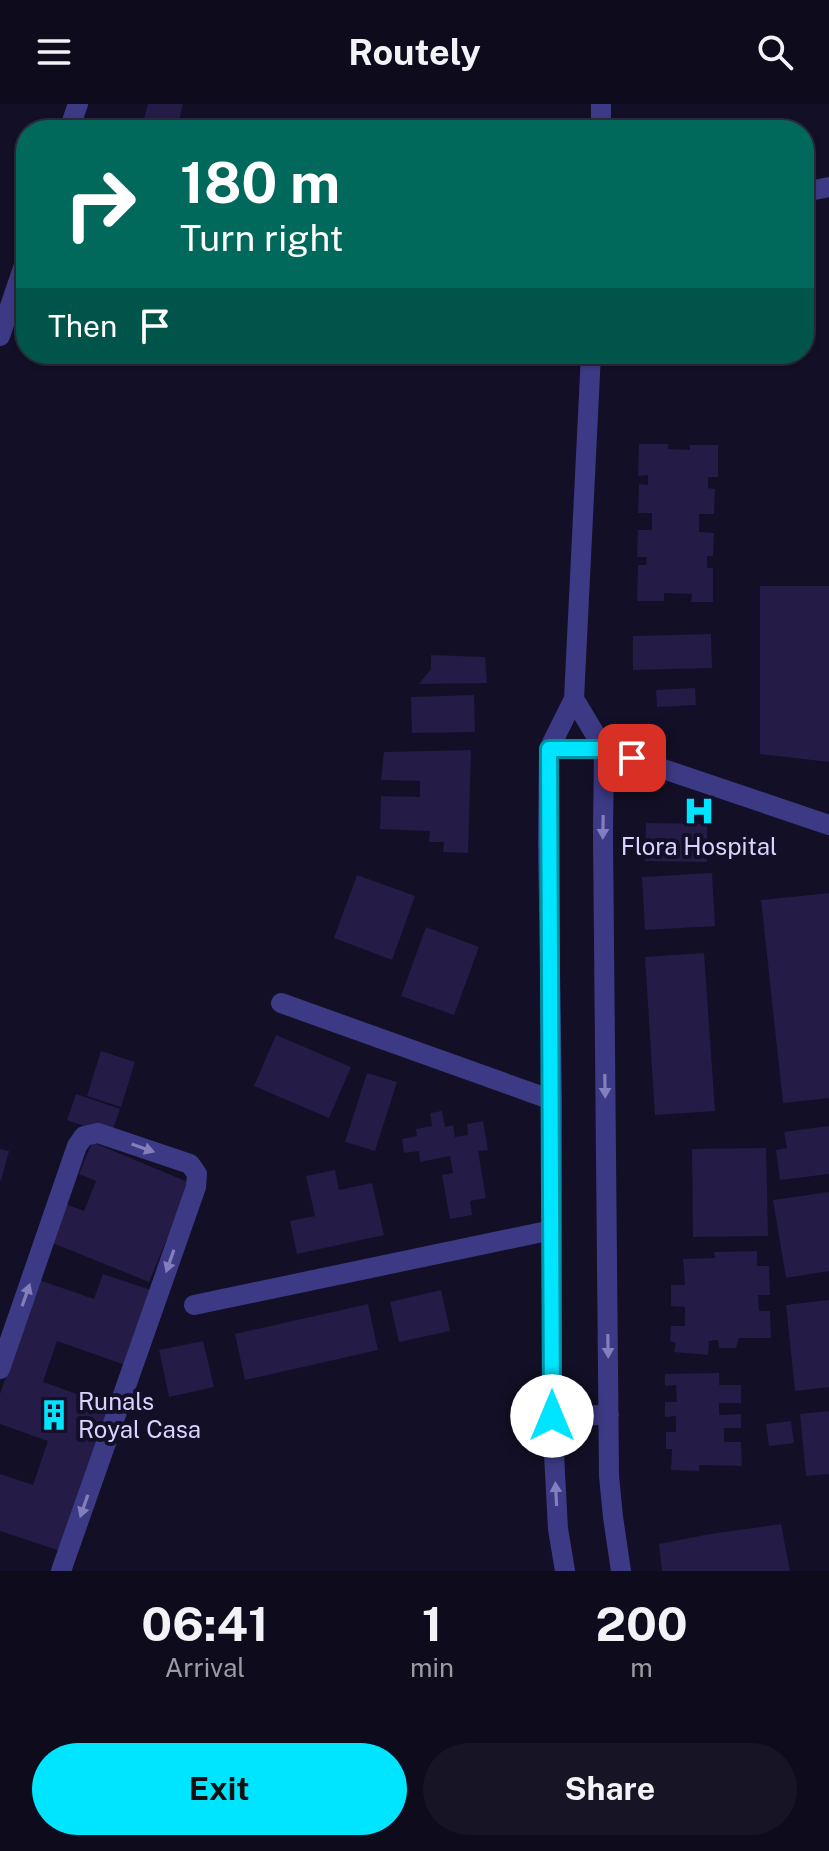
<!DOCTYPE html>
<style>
:root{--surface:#0e0b1c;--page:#171425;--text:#f1f3f6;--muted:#9b9ba3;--line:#2e2b3b;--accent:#00e5ff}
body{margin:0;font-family:"Public Sans",sans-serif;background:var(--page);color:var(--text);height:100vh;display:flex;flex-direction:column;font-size:30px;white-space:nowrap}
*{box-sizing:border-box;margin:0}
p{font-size:26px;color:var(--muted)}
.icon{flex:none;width:44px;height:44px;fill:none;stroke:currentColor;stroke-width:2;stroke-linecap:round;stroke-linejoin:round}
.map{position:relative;height:1467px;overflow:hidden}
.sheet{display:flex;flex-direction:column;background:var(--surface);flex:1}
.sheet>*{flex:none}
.banner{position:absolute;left:16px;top:16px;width:798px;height:244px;border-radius:32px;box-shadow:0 2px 6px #0004,0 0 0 2px var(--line);background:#00695c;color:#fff;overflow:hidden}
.pin{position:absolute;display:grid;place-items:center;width:68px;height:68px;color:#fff;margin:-34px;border-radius:16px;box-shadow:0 4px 12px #0006}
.me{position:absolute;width:88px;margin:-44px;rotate:0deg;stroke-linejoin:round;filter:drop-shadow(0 0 6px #0008)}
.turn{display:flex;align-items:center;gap:28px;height:168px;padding:0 32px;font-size:36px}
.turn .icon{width:104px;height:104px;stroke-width:2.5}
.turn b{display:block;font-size:56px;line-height:68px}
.then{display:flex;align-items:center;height:76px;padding:0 32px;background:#0003;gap:16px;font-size:30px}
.eta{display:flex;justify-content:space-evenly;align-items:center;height:136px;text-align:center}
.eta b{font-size:48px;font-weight:700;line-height:56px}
.button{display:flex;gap:16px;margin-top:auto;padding:16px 32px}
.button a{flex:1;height:92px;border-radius:48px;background:var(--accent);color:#111;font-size:32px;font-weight:700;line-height:92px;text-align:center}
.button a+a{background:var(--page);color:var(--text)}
header{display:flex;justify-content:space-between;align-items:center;height:104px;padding:0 32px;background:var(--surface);font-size:36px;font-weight:700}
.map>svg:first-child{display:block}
.building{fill:#241b47}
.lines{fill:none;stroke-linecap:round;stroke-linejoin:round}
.minor{stroke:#3d3a85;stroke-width:20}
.oneway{fill:#837fbc}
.route-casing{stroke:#0095a6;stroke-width:20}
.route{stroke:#00e5ff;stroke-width:14}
.labels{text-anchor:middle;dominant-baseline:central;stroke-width:8;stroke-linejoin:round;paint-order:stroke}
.poi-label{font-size:24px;fill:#d9d4ff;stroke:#130f26}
</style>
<header><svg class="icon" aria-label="menu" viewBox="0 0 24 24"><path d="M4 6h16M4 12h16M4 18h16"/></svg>Routely<svg class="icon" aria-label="search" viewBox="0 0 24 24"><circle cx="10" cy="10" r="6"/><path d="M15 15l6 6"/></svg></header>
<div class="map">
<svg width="829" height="1467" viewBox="0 0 829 1467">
<rect width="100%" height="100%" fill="#130f26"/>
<path class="building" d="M148 0H183L177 26 143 18Z
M639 340H668V345L690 346V341H718V373H708V384L715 385 714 410H699V428L714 429 713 452H707V464H713V498H691L692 490 664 489V497H637L638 461H646L647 453H637L638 426H652V409H638L639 380 648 381V371L638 372Z
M760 482H829V658L760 650Z
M711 530 712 564 633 566V532Z
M431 551 485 553 487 579 419 580 431 565Z
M695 584 696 601 657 603 656 586Z
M474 591 475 628 412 629 411 593Z
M471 646 468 749 443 748 444 738H429L430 727 380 725 381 692 420 693V677L381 676 384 648Z
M646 719 707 720V758L645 757Z
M712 769 715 822 645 826 642 773Z
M357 771 415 792 392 856 334 834Z
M829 789V994L783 999 761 796Z
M426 823 479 843 454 911 401 892Z
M704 849 715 1007 655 1011 645 853Z
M276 931 351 963 329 1014 254 982Z
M101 947 135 958 121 1003 87 992Z
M367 969 397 978 375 1047 345 1038Z
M76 990 120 1005 111 1031 67 1016Z
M442 1007 445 1023 453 1021 455 1033 468 1031 467 1020 483 1017 488 1046 478 1047 486 1094 470 1097 472 1111 450 1115 442 1071 453 1069 450 1052 420 1058 419 1047 404 1049 402 1035 417 1032 416 1025 432 1022 430 1009Z
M829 1022V1070L780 1076 776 1046 787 1044 784 1028Z
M92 1038 190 1079 149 1178 50 1138 66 1100 84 1107 96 1077 79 1070Z
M766 1044 768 1132 693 1133 692 1045Z
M0 1045 9 1047 1 1077H0Z
M335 1066 339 1086 372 1079 384 1131 297 1150 290 1117 315 1112 306 1072Z
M829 1088V1167L786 1174 773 1096Z
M757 1147V1162H769L770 1191H758L759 1207H770L771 1234H739L736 1244H719L718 1236 709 1237 708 1251 674 1248 676 1239 670 1237 671 1222H685V1203L671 1202V1181H685L683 1155 715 1154 714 1148Z
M103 1170 151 1186 125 1261 57 1237 43 1278 111 1302 60 1447 0 1427V1370L33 1381 48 1337 0 1320V1290L39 1176 94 1195Z
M441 1186 450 1227 399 1238 390 1198Z
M829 1196V1283L795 1287 786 1201Z
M368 1200 378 1246 245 1276 235 1230Z
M203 1237 214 1283 169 1293 159 1246Z
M719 1269V1281H741V1299H719V1311L741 1310V1324H724V1338H741L742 1362 699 1361V1367L671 1366 672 1345H666V1328H676V1312L665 1313V1298H677L676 1281 665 1282V1270Z
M829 1307V1370L806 1372 800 1310Z
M791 1317 794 1339 769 1342 766 1320Z
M781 1420 790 1467H662L659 1440 710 1430Z"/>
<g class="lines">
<path class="minor" d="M69 26 78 0
M601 26V0
M804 88 829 83
M0 232 26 155
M574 595 604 645 603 731 609 1372 613 1413 621 1467
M549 645H604L829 721
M281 899 552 996
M194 1201 552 1126
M0 1265 77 1042 84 1032 98 1029 190 1060 197 1070 196 1083 61 1467
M552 1312 609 1311
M565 1467 558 1425 552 1312V996L548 739 549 645 574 595 591 250"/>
</g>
<defs><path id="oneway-solid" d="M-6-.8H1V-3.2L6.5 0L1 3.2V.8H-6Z" transform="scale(2)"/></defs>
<g class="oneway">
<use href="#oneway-solid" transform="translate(603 723) rotate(91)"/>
<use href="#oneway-solid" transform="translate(605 982) rotate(89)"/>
<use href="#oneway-solid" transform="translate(143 1044) rotate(19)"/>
<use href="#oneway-solid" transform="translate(170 1157) rotate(109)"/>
<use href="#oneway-solid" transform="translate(26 1191) rotate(-71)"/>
<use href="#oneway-solid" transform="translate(608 1242) rotate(89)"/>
<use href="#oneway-solid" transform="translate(556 1390) rotate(-93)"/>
<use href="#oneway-solid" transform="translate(84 1402) rotate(109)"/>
</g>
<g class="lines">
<defs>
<path id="route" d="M552 1312 549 645H604L632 654"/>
</defs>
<use href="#route" class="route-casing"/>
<use href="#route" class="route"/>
</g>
<defs>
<symbol id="hospital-bare" viewBox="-9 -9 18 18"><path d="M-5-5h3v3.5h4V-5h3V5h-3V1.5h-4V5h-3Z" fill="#00e5ff" stroke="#130f26" stroke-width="2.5" paint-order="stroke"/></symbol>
<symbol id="building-bare" viewBox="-9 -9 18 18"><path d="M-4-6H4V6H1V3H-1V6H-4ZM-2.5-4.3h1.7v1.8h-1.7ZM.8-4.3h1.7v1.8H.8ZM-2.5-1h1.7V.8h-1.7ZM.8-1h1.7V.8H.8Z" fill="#00e5ff" stroke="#130f26" stroke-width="2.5" paint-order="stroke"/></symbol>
</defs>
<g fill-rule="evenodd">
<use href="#hospital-bare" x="677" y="685" width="44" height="44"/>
<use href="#building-bare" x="32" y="1289" width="44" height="44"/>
</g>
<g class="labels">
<g class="poi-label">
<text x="699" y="742">Flora Hospital</text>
<text x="78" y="1297" text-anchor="start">Runals<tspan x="78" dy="28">Royal Casa</tspan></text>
</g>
</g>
</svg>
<div class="pin" style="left:632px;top:654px;background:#d93025"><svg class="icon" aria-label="arrive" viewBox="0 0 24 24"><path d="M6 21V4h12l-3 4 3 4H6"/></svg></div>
<svg class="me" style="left:552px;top:1312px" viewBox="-20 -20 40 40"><circle r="19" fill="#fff"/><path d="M0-13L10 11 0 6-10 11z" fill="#00e5ff"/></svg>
<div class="banner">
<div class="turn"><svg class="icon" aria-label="right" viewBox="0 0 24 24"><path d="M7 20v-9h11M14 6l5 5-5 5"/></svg><div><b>180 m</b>Turn right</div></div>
<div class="then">Then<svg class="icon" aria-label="arrive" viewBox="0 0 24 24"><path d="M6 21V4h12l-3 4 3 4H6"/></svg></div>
</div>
</div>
<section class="sheet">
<div class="eta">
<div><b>06:41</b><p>Arrival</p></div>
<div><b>1</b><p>min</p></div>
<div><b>200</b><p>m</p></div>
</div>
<div class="button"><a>Exit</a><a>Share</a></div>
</section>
